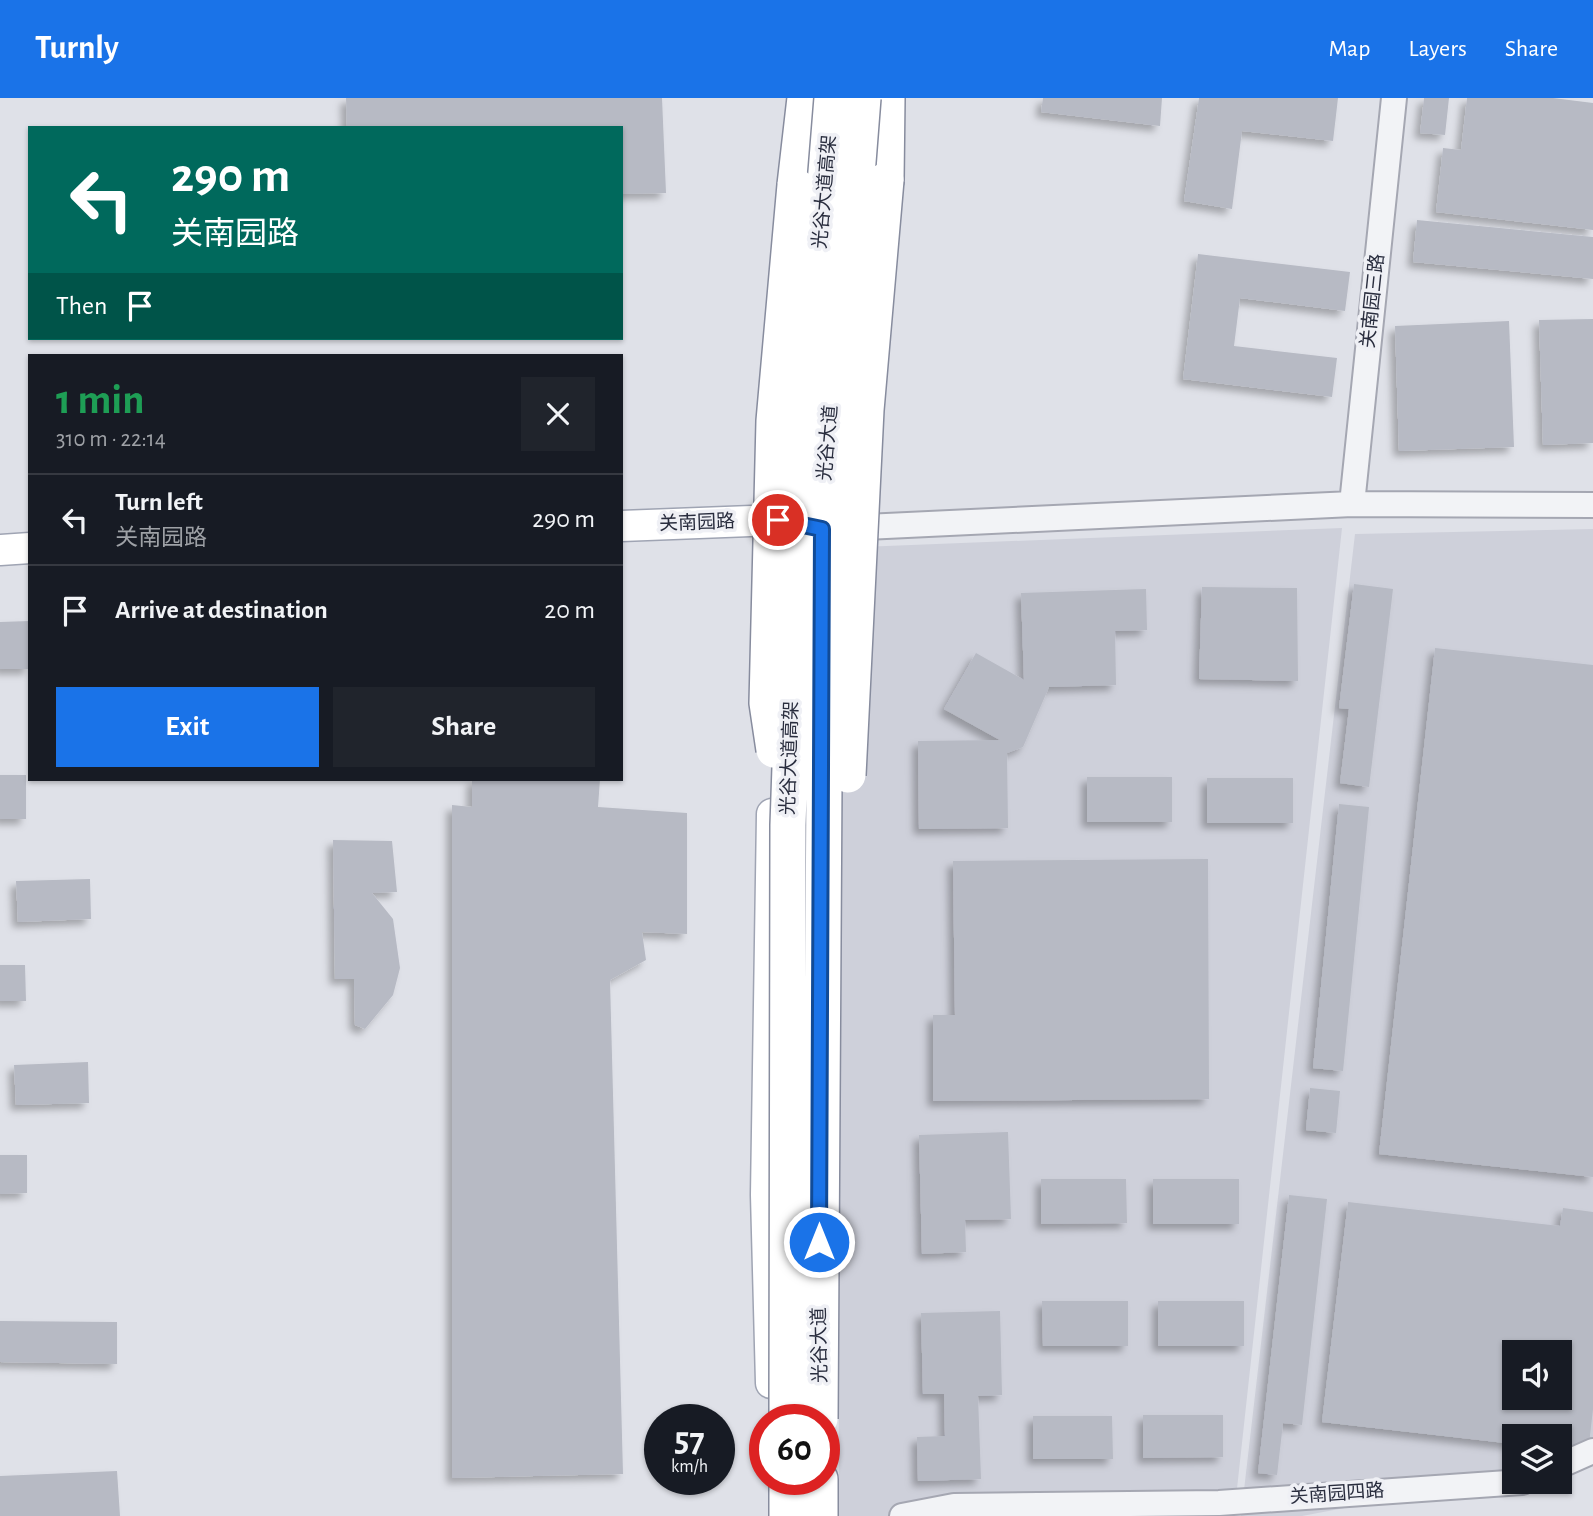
<!DOCTYPE html>
<meta charset="utf-8">
<style>
:root{--surface:#171b24;--page:#20242c;--text:#f1f3f6;--muted:#9ea1a6;--line:#363941;--accent:#1a73e8}
body{margin:0;font-family:"Alegreya Sans","Noto Sans SC",sans-serif;background:var(--page);color:var(--text);height:100vh;display:flex;flex-direction:column;font-size:26px;white-space:nowrap}
*{box-sizing:border-box;margin:0}
p{font-size:23px;color:var(--muted)}
.icon{flex:none;width:38px;height:38px;fill:none;stroke:currentColor;stroke-width:2;stroke-linecap:round;stroke-linejoin:round}
.map{position:relative;flex:1;overflow:hidden}
.side{position:absolute;left:28px;top:256px;width:595px;height:427px;display:flex;flex-direction:column;background:var(--surface);border-radius:0px;box-shadow:0 2px 5px #0004}
.side>*{flex:none}
.guide{position:absolute;left:28px;top:28px;width:595px;height:214px;border-radius:0px;box-shadow:0 2px 5px #0004;background:#00695c;color:#fff;overflow:hidden}
.tools{position:absolute;left:1502px;top:1242px;display:grid;gap:14px}
.tools a{display:grid;place-items:center;width:70px;height:70px;border-radius:0px;background:var(--surface);box-shadow:0 2px 5px #0004;font-size:35px}
.speed{position:absolute;left:644px;top:1306px;display:flex;gap:14px;font-size:35px;font-weight:700;text-align:center}
.speed>*{display:grid;place-content:center;width:91px;height:91px;border-radius:50%;background:var(--surface);box-shadow:0 2px 5px #0004;line-height:1}
.speed small{font-size:18px;font-weight:400}
.speed .limit{border:10px solid #d22;background:#fff;color:#111}
.pin{position:absolute;display:grid;place-items:center;width:60px;height:60px;color:#fff;margin:-30px;border:4px solid #fff;border-radius:50%;box-shadow:0 2px 7px #0007}
.me{position:absolute;width:77px;margin:-38px;rotate:0deg;stroke-linejoin:round;filter:drop-shadow(0 0 5px #0008)}
.turn{display:flex;align-items:center;gap:24px;height:147px;padding:0 28px;font-size:32px}
.turn .icon{width:91px;height:91px;stroke-width:2.5}
.turn b{display:block;font-size:49px;line-height:60px}
.then{display:flex;align-items:center;height:66px;padding:0 28px;background:#0003;gap:14px;font-size:26px}
.round{display:grid;place-items:center;flex:none;width:74px;height:74px;border-radius:0px;background:var(--page)}
.summary{display:flex;align-items:center;justify-content:space-between;height:119px;padding:0 28px}
h1{font-size:42px;font-weight:700;line-height:52px;color:#1e9e55}
.button{display:flex;gap:14px;margin-top:auto;padding:14px 28px}
.button a{flex:1;height:80px;border-radius:0px;background:var(--accent);color:#fff;font-size:28px;font-weight:700;line-height:80px;text-align:center}
.button a+a{background:var(--page);color:var(--text)}
ul{padding:0;list-style:none}
li{display:flex;align-items:center;gap:21px;height:91px;padding:0 28px;border-top:2px solid var(--line)}
li div{flex:1}
li b{display:block;font-size:26px}
li em{font-style:normal}
header{display:flex;align-items:center;gap:42px;box-sizing:border-box;height:98px;padding:0 35px;background:var(--accent);color:#fff}
header strong{font-size:33px}
nav{display:flex;gap:38px;margin-inline-start:auto;font-size:24px}
.map>svg:first-child{display:block}
.built{fill:#ced0da;fill-rule:evenodd}
.building{fill:#b7bac4;fill-rule:evenodd;filter:url(#shadow)}
.lines{fill:none;stroke-linecap:round;stroke-linejoin:round}
.minor-casing{stroke:#a5a7b2;stroke-width:28}
.major-casing{stroke:#9fa4b3;stroke-width:33}
.highway-casing{stroke:#878c9e;stroke-width:38}
.minor{stroke:#f2f3f6;stroke-width:24}
.major{stroke:#fff;stroke-width:30}
.highway{stroke:#fff;stroke-width:35}
.highway-bridge-casing{stroke:#878c9e;stroke-width:38;stroke-linecap:butt}
.highway-bridge{stroke:#fff;stroke-width:35}
.route-casing{stroke:#114b97;stroke-width:18}
.route{stroke:#1a73e8;stroke-width:12}
.labels{text-anchor:middle;dominant-baseline:central;stroke-width:7;stroke-linejoin:round;paint-order:stroke}
.street-label{font-size:19px;fill:#292d3e;stroke:#eff0f5}
</style>
<header>
<strong>Turnly</strong>
<nav><a>Map</a><a>Layers</a><a>Share</a></nav>
</header>
<div class="map">
<svg width="1593" height="1418" viewBox="0 0 1593 1418">
<defs>
<filter id="shadow"><feDropShadow dx="-5.5" dy="5.5" stdDeviation="3.5" flood-color="#0004"/></filter>
</defs>
<rect width="100%" height="100%" fill="#dfe1e8"/>
<path class="built" d="M1342 430 1234 1418H839L836 450Z
M1593 431V1365L1559 1370V1339H1514V1378L1302 1418H1241L1355 436ZM1514 1255H1559V1300H1514Z"/>
<path class="building" d="M346 0H662L666 95 621 96V30H347Z
M1043 0H1162L1160 28 1041 14Z
M1199 0H1338L1333 43 1242 33 1232 111 1184 103Z
M1424 0H1449L1445 37 1420 35Z
M1467 0H1553L1593 5V132L1436 114 1443 50 1461 52Z
M1417 122 1593 139V181L1413 164Z
M1198 156 1350 174 1345 213 1240 200 1234 248 1337 260 1332 299 1183 281Z
M1593 221V345L1543 347 1539 222Z
M1509 223 1514 349 1399 353 1395 228Z
M1354 486 1393 491 1369 689 1340 685 1349 611 1339 610Z
M1202 489 1297 490 1298 583 1199 581Z
M1146 491 1147 532 1115 533 1116 587 1049 589 1023 649 1007 655 1008 730 919 731 918 643 1000 642 944 611 976 555 1024 582 1021 495Z
M30 523V571H0V524Z
M1435 550 1593 567V1079L1379 1056Z
M0 677H26V721H0Z
M1087 679H1172V724H1087Z
M1207 680H1293V725H1207Z
M472 681H600L598 709 687 715V836L642 834 646 862 610 882 623 1376 452 1380V707L472 709Z
M1339 706 1369 709 1343 973 1313 970Z
M333 742 392 743 397 794 372 795 393 821 400 870 393 897 365 931 355 927 354 881H335Z
M1208 761 1209 1001 933 1003V917H955L953 763Z
M90 781 91 821 18 824 16 783Z
M0 867H25L26 903H0Z
M88 964 89 1005 16 1007 14 967Z
M1310 990 1340 993 1336 1035 1306 1032Z
M1008 1034 1011 1121 965 1122 966 1154 922 1156 919 1037Z
M0 1057H27V1095L0 1096Z
M1041 1081H1126L1127 1125 1041 1126Z
M1153 1081H1239V1126H1153Z
M1289 1097 1327 1101 1302 1327 1283 1325 1277 1377 1258 1375Z
M1348 1104 1560 1128 1563 1110 1593 1114V1311L1588 1355 1559 1352V1339H1514V1346L1322 1324ZM1514 1255H1559V1300H1514Z
M1042 1203H1128V1248H1043Z
M1158 1203H1244V1248H1158Z
M1000 1213 1002 1297 978 1298 981 1381 918 1383 917 1339 945 1338 944 1296H923L921 1215Z
M0 1223 117 1224V1266L0 1264Z
M1143 1317H1223V1359L1143 1360Z
M1033 1318H1112L1113 1361H1033Z
M117 1373 120 1418H0V1378Z"/>
<g class="lines">
<defs>
<path id="minor" d="M1352 406 1394 0
M844 430 1352 406 1593 407
M1559 1368 1593 1353
M902 1418 954 1408 1219 1405 1522 1384"/>
<path id="major" d="M621 428 778 422 794 425
M0 452 30 450
M771 1285 766 1097 772 716"/>
<path id="highway" d="M886 82 887 0
M795 87 805 0
M787 1418V1381
M820 1418V1381"/>
</defs>
<use href="#minor" class="minor-casing"/>
<use href="#major" class="major-casing"/>
<use href="#highway" class="highway-casing"/>
<use href="#minor" class="minor"/>
<use href="#major" class="major"/>
<use href="#highway" class="highway"/>
<defs>
<path id="highway-bridge" d="M774 652 767 605 774 323 795 87
M848 677 866 312 886 82
M787 1321 788 727 799 406 832 0
M820 1321 824 683 831 410 863 0"/>
</defs>
<use href="#highway-bridge" class="highway-bridge-casing"/>
<use href="#highway-bridge" class="highway-bridge"/>
</g>
<g class="lines">
<defs>
<path id="route" d="M778 422 822 431 819 1144"/>
</defs>
<use href="#route" class="route-casing"/>
<use href="#route" class="route"/>
</g>
<g class="labels">
<g class="street-label">
<text transform="translate(825 94) rotate(-85)">光谷大道高架</text>
<text transform="translate(1373 203) rotate(-84)">关南园三路</text>
<text transform="translate(828 345) rotate(-85)">光谷大道</text>
<text transform="translate(697 425) rotate(-2)">关南园路</text>
<text transform="translate(790 660) rotate(-88)">光谷大道高架</text>
<text transform="translate(820 1247) rotate(-91)">光谷大道</text>
<text transform="translate(1337 1396) rotate(-4)">关南园四路</text>
</g>
</g>
</svg>
<div class="tools">
<a><svg class="icon" aria-label="sound" viewBox="0 0 24 24"><path d="M4 9h4l5-4v14l-5-4H4zM17 9q2 3 0 6"/></svg></a>
<a><svg class="icon" aria-label="layers" viewBox="0 0 24 24"><path d="M12 4l9 5-9 5-9-5zM3 14l9 5 9-5"/></svg></a>
</div>
<div class="speed"><div>57<small>km/h</small></div><div class="limit">60</div></div>
<div class="pin" style="left:778px;top:422px;background:#d93025"><svg class="icon" aria-label="arrive" viewBox="0 0 24 24"><path d="M6 21V4h12l-3 4 3 4H6"/></svg></div>
<svg class="me" style="left:819px;top:1144px" viewBox="-20 -20 40 40"><circle r="17" fill="#1a73e8" stroke="#fff" stroke-width="3"/><path d="M0-11L8 9 0 5-8 9z" fill="#fff"/></svg>
<div class="guide">
<div class="turn"><svg class="icon" aria-label="left" viewBox="0 0 24 24"><path d="M17 20v-9H6M10 6l-5 5 5 5"/></svg><div><b>290 m</b>关南园路</div></div>
<div class="then">Then<svg class="icon" aria-label="arrive" viewBox="0 0 24 24"><path d="M6 21V4h12l-3 4 3 4H6"/></svg></div>
</div>
<section class="side">
<div class="summary"><div><h1>1 min</h1><p>310 m · 22:14</p></div><a class="round"><svg class="icon" aria-label="close" viewBox="0 0 24 24"><path d="M6 6l12 12M18 6L6 18"/></svg></a></div>
<ul>
<li><svg class="icon" aria-label="left" viewBox="0 0 24 24"><path d="M17 20v-9H6M10 6l-5 5 5 5"/></svg><div><b>Turn left</b><p>关南园路</p></div><em>290 m</em></li>
<li><svg class="icon" aria-label="arrive" viewBox="0 0 24 24"><path d="M6 21V4h12l-3 4 3 4H6"/></svg><div><b>Arrive at destination</b></div><em>20 m</em></li>
</ul>
<div class="button"><a>Exit</a><a>Share</a></div>
</section>
</div>
